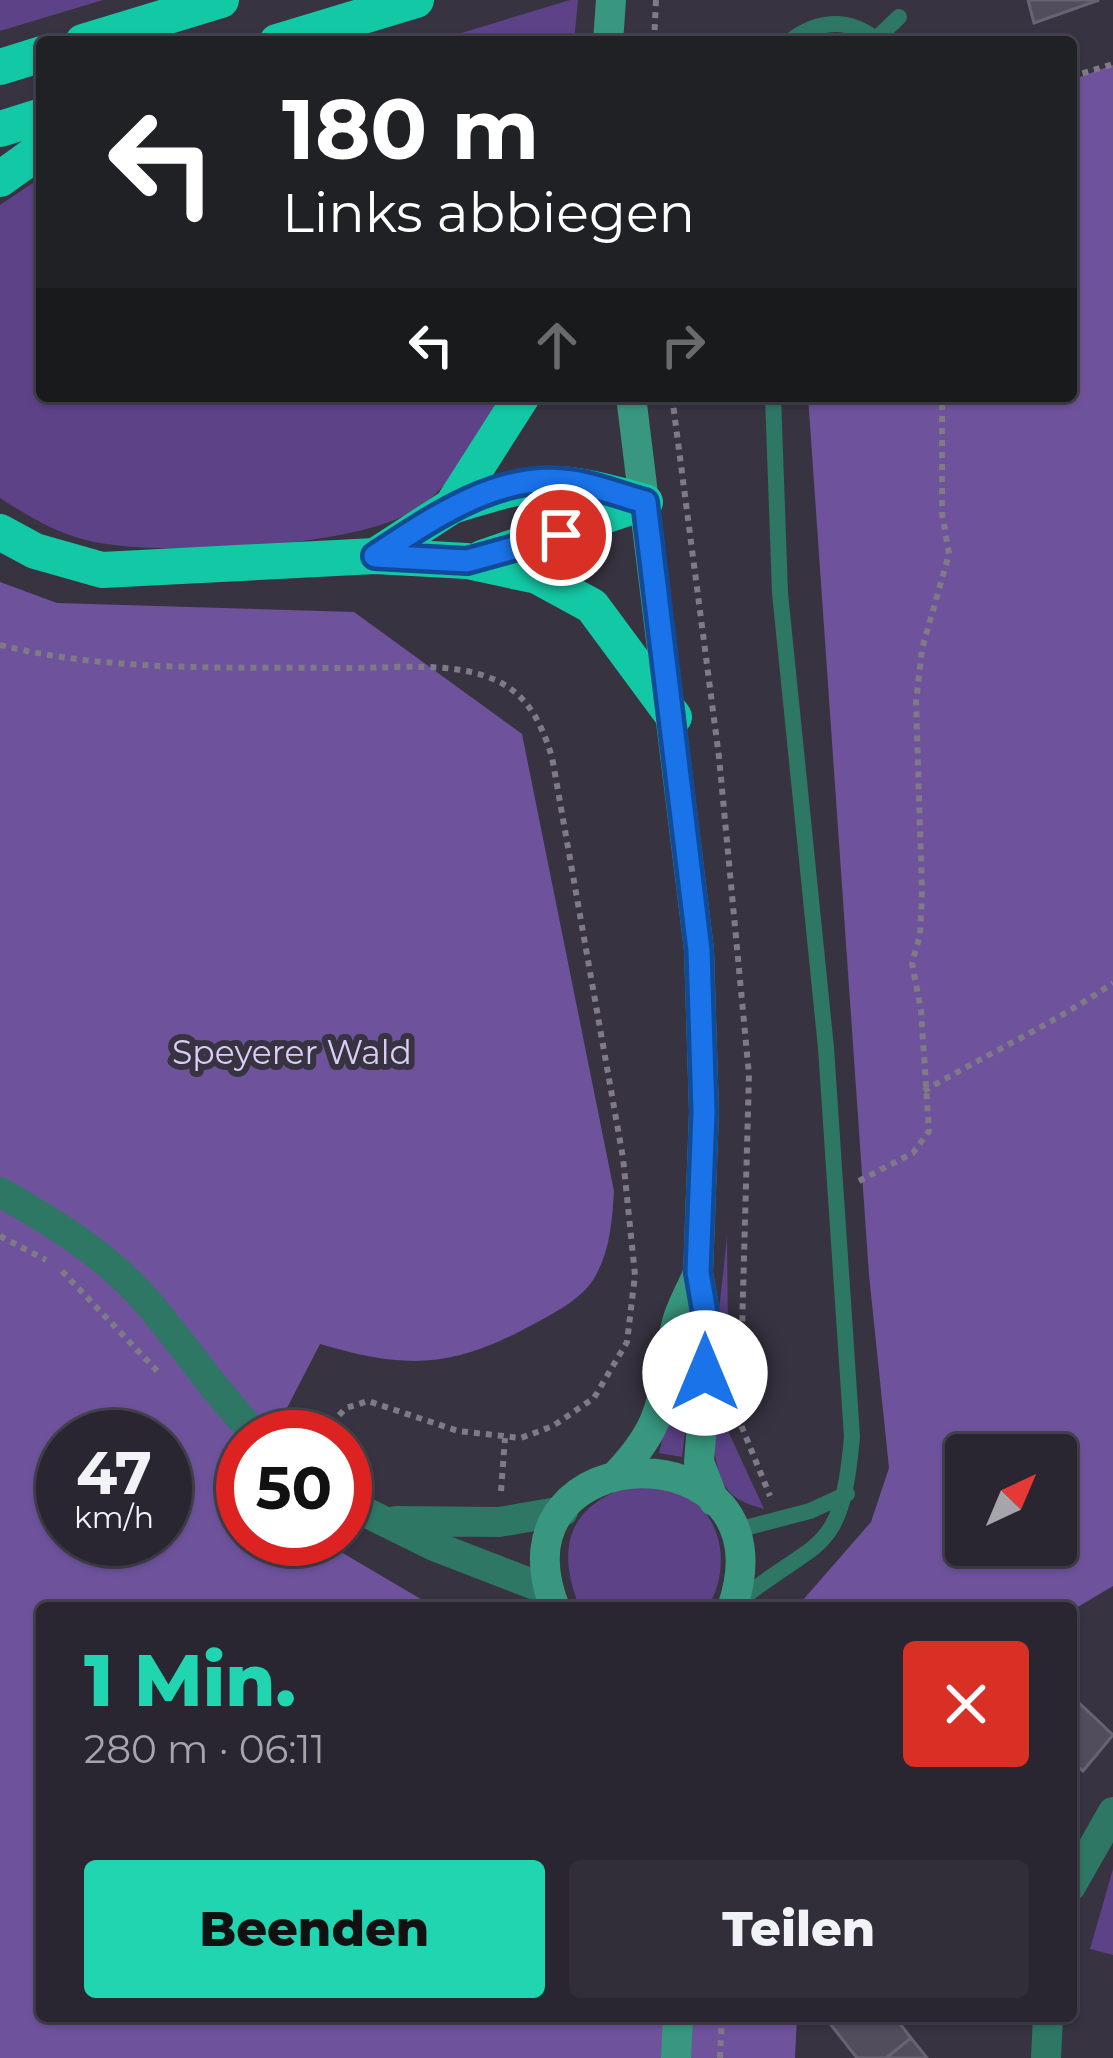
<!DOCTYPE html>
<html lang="de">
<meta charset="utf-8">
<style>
:root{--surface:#292631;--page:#312e39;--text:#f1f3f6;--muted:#a5a5ab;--line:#45434d;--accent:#21d5b0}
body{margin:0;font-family:Montserrat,sans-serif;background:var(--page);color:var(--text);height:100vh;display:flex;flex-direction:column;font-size:45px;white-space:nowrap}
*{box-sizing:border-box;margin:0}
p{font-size:39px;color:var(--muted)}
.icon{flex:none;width:66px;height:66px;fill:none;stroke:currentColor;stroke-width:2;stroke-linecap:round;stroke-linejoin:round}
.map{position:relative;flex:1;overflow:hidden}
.details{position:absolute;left:36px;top:1602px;width:1041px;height:420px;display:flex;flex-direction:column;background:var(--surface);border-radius:12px;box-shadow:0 3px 9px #0004,0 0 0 3px var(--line)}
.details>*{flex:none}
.top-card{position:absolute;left:36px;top:36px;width:1041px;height:366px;border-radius:12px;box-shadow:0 3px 9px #0004,0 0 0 3px var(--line);background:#202124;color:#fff;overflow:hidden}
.needle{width:78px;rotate:44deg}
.fabs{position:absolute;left:945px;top:1434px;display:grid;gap:24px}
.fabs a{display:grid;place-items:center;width:132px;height:132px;border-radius:12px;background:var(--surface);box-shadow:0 3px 9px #0004,0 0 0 3px var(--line);font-size:60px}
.speed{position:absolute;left:36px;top:1410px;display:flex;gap:24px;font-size:60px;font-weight:700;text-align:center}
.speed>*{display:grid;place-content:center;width:156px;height:156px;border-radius:50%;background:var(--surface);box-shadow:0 3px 9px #0004,0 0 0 3px var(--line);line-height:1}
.speed small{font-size:30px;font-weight:400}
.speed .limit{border:18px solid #d22;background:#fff;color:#111}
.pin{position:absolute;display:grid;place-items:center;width:102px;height:102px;color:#fff;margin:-51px;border:6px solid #fff;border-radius:50%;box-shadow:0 3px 12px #0007}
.me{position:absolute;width:132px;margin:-66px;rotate:0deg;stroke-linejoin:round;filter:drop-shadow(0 0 9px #0008)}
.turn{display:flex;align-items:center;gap:42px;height:252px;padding:0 48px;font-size:54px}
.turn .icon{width:156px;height:156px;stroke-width:2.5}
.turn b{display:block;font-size:84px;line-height:102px}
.lanes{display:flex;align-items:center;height:114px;padding:0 48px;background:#0003;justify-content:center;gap:60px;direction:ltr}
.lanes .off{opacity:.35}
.round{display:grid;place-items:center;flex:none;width:126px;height:126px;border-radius:12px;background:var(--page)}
.summary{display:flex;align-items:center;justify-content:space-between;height:204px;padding:0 48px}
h1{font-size:72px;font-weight:800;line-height:90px;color:var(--accent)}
.action{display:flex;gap:24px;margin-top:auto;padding:24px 48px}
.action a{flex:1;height:138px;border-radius:12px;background:var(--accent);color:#111;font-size:48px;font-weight:800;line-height:138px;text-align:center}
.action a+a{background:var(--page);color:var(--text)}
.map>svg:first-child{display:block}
.green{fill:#5d4288}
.forest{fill:#6e539c;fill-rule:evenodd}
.building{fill:#524d5d;stroke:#686373;stroke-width:3}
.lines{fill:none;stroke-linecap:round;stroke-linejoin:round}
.path{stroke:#7e7a86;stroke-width:6;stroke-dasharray:6 6;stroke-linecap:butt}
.lane{stroke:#2e7764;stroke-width:16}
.street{stroke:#2e7764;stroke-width:30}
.secondary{stroke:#39977f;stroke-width:30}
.highway{stroke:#13c9a5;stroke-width:36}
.route-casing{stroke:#114b97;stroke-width:30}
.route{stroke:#1a73e8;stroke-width:21}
.labels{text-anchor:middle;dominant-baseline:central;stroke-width:12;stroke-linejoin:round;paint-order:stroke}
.park-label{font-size:33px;fill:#d9cdf6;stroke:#373341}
</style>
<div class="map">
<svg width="1113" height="2058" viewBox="0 0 1113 2058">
<rect width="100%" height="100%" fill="#373341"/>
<path class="green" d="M0 0H103L0 31Z
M570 0H578L574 42H432Z
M42 177V396H505C479 435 456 484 415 510 356 548 159 557 90 541 55 533 30 517 0 498V205Z
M727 1234 729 1433 764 1509C748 1504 735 1501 725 1486 698 1444 723 1289 727 1234Z
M684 1347 696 1348 682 1457 659 1453Z
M633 1485C648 1488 667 1488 680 1493 725 1513 731 1572 707 1608H580C555 1548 568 1505 633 1485Z
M1113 1869V1955L1090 1949Z"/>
<path class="forest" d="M1113 65V1586L1071 1611 796 1608 871 1522 889 1468 869 1275 808 396H1071V80ZM966 1455H1056V1545H966Z
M0 582 57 603 354 612 522 734 614 1191C612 1222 610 1253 593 1280 580 1300 554 1313 534 1324 453 1368 408 1370 320 1344L272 1437H243V1539H319L436 1608H42V2016H797L795 2058H0ZM63 1437H165V1539H63Z"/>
<path class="building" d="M1028 0H1099L1034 23Z
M1074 1698 1113 1735 1083 1771 1071 1760Z
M824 2016H894L911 2038 886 2058H857Z
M911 2038 927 2058H886Z"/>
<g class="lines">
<path class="path" d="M654 42 656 0
M1071 77 1113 64
M672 396 719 757 749 1075 742 1330
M0 645C109 672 227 667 339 668 384 669 441 661 485 676 525 689 540 719 552 757L623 1158 635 1275 627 1342 594 1398 553 1426 521 1438 458 1431 368 1401 346 1408 318 1437
M924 1091C987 1054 1053 1024 1113 983
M859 1181 913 1153 929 1131 921 1010 912 963 920 935 922 891 916 702 922 649 949 554 942 513V396
M0 1236 46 1260
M62 1271 160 1374
M737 1415 770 1496
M501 1491 505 1438
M720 2058 722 2016"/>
<path class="lane" d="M876 39 899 17
M789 42C818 19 850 17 879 42
M733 1531 810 1511 847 1494
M734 1605C818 1535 841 1561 852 1437L826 1048 780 593 773 396"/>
<path class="street" d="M0 1192C55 1224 109 1256 150 1305 187 1349 218 1396 258 1437
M345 1502 434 1546 548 1590
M396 1521 499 1522 563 1511
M1071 1886 1113 1812
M1046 2058 1048 2016"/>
<path class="secondary" d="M608 42 611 0
M631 396 699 950 704 1112 698 1273 709 1335 699 1462 714 1501
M618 1473C670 1418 660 1393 676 1326 680 1308 691 1290 698 1273
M555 1608C486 1432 795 1425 732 1608
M676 2058 678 2016"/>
<path class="highway" d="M83 42 221 0
M277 42 416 0
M0 67 42 54
M0 129 42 116
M0 179 42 149
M452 506C541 478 555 477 645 502
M0 532 35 551 102 570 375 556 467 561 537 576 592 606 674 717
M375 556 452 506 522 396
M482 558 645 502"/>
</g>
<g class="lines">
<defs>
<path id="route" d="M561 535 467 561 375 556C429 521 494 474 563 481 590 483 619 495 645 502L699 950 704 1112 698 1273 709 1335 705 1373"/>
</defs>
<use href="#route" class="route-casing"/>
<use href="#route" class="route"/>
</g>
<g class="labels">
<g class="park-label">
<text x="292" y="1052">Speyerer Wald</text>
</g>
</g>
</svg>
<div class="fabs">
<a><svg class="needle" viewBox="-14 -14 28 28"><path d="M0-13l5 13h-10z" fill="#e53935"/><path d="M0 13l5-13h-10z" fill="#a5a5ab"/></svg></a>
</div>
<div class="speed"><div>47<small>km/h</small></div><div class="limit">50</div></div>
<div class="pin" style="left:561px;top:535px;background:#d93025"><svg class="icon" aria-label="arrive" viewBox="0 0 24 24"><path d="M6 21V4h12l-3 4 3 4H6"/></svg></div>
<svg class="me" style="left:705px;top:1373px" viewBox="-20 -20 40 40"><circle r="19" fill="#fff"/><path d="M0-13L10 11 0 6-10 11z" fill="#1a73e8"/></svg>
<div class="top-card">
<div class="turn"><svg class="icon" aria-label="left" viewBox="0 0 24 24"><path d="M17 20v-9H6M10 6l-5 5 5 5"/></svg><div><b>180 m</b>Links abbiegen</div></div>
<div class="lanes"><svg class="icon" aria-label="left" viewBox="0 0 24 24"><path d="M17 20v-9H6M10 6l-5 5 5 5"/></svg><svg class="icon off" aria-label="ahead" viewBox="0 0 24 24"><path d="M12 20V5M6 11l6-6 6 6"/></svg><svg class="icon off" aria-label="right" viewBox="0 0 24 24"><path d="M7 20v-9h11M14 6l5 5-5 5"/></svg></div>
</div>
<section class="details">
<div class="summary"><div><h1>1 Min.</h1><p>280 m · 06:11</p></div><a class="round" style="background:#d93025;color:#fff"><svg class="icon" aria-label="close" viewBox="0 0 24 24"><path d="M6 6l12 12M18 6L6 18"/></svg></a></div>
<div class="action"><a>Beenden</a><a>Teilen</a></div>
</section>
</div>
